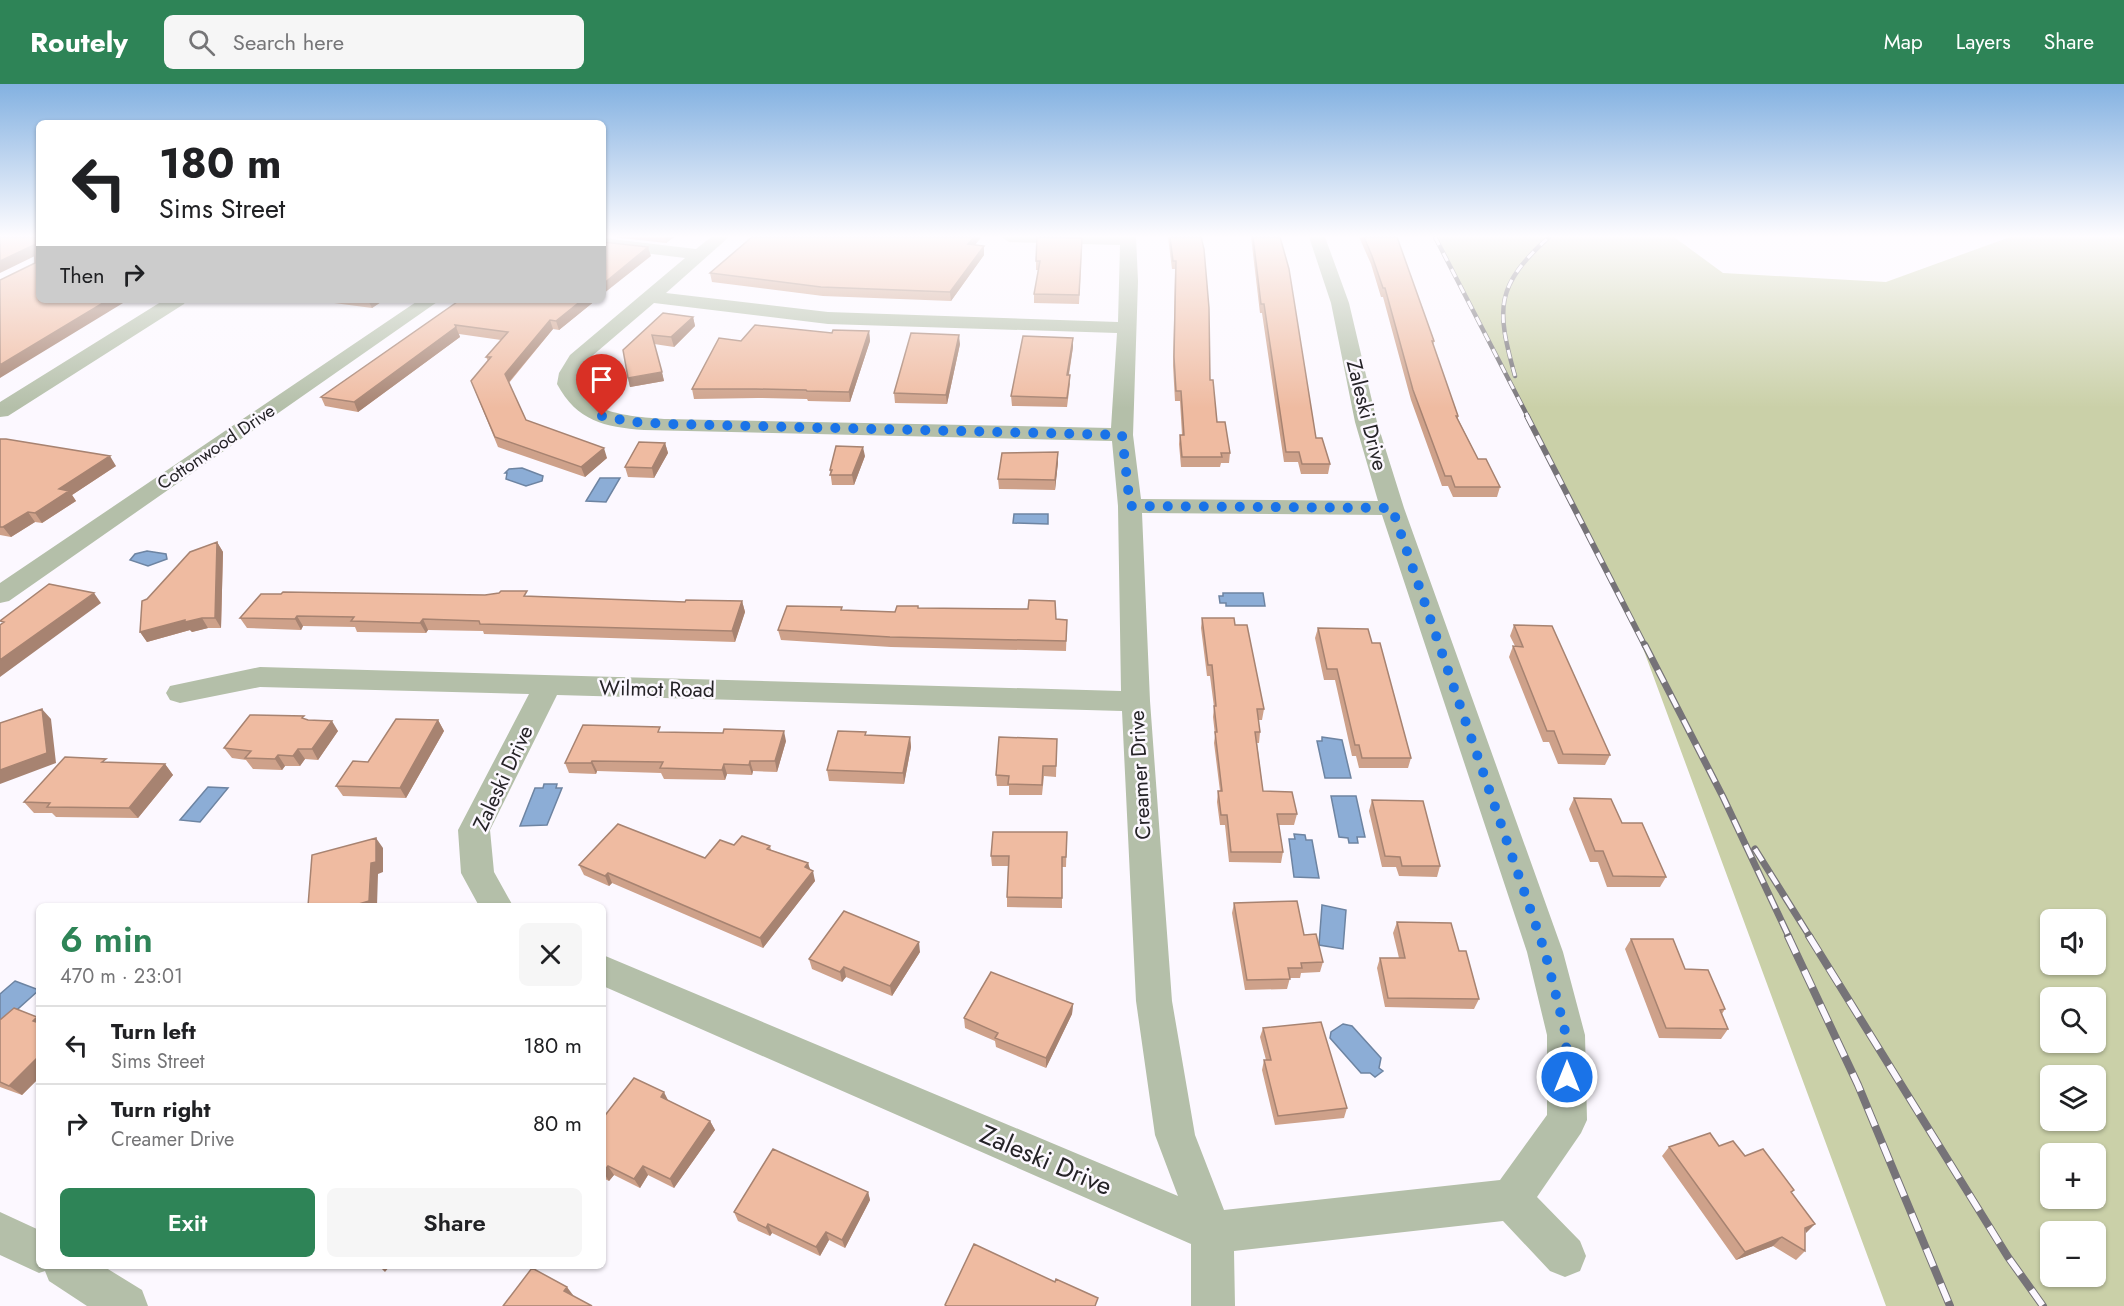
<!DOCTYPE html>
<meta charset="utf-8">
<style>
:root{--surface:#fff;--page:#f6f6f6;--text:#202124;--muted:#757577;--line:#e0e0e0;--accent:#2e8457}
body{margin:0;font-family:Jost,sans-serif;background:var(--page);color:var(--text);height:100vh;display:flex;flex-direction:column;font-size:22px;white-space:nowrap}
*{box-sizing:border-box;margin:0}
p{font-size:20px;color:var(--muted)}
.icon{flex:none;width:33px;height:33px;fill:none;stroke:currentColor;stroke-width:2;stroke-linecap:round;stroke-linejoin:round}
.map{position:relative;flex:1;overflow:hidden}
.panel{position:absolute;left:36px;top:819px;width:570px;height:366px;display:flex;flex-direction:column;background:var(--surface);border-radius:9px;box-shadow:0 2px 4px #0004}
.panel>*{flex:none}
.guide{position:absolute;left:36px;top:36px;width:570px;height:183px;border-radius:9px;box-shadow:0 2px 4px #0004;background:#fff;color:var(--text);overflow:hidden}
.controls{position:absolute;left:2040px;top:825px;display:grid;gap:12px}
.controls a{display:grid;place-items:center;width:66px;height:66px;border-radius:9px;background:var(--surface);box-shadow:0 2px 4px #0004;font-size:30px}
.pin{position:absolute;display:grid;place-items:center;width:51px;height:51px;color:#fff;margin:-62px -26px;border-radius:50% 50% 50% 0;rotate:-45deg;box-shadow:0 0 6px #0007}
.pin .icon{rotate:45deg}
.me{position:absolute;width:66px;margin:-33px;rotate:0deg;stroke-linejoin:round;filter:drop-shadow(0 0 4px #0008)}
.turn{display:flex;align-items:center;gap:21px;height:126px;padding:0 24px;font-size:27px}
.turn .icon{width:78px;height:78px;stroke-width:2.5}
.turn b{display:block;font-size:42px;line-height:51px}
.then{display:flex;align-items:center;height:57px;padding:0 24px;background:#0003;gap:12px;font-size:22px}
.round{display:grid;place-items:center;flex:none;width:63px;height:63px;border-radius:9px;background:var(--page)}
.headline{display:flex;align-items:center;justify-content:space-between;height:102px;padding:0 24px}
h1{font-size:36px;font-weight:600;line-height:45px;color:var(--accent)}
.primary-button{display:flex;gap:12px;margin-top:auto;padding:12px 24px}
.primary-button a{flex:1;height:69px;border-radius:9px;background:var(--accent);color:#fff;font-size:24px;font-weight:600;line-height:69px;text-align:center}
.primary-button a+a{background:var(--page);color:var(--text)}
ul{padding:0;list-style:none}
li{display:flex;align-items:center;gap:18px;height:78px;padding:0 24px;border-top:2px solid var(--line)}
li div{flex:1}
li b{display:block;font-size:22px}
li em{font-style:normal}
header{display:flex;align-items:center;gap:36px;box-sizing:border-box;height:84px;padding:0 30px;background:var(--accent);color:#fff}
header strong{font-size:28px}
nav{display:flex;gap:33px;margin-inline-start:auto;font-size:21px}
.search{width:420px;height:54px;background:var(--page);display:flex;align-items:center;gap:15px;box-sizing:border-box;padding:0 21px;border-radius:9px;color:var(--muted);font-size:22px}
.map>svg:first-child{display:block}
.green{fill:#cad0a8;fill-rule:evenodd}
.water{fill:#8cadd6;stroke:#6d84a2;stroke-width:1.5}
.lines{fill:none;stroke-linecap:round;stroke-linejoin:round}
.minor{fill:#b4bfa9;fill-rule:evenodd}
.rail-far3-casing{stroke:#767378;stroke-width:4.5}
.rail-far2-casing{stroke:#767378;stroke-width:6}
.rail-far1-casing{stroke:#767378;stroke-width:7}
.rail-casing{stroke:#767378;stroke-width:8}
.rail-far3{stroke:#fcf8ff;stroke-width:3;stroke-dasharray:9;stroke-linecap:butt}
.rail-far2{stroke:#fcf8ff;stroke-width:4;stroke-dasharray:11;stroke-linecap:butt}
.rail-far1{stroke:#fcf8ff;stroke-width:4.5;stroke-dasharray:14;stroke-linecap:butt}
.rail{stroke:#fcf8ff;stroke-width:6;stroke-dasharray:19;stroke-linecap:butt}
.wall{fill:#cea18a}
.shaded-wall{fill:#a78371}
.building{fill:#efbba1;stroke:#a78371;stroke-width:1.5}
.route{stroke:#1a73e8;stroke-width:10;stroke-dasharray:0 18}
.labels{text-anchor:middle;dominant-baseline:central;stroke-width:5;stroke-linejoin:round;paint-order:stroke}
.far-street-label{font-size:18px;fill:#252327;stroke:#fcf8ff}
.street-label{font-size:21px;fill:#252327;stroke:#fcf8ff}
.near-street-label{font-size:26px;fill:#252327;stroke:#fcf8ff}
</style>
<header>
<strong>Routely</strong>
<div class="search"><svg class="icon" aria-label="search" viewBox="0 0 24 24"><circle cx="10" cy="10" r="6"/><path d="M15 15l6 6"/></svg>Search here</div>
<nav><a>Map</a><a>Layers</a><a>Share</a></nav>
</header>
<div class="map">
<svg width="2124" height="1222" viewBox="0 0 2124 1222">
<rect width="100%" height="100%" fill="#fcf8ff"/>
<path class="green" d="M1435 153H1674L1723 189 1886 198 2010 153H2124V1222H1886L1630 529ZM2050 836H2096V880H2050ZM2050 914H2096V958H2050ZM2050 992H2096V1036H2050ZM2050 1070H2096V1114H2050ZM2050 1148H2096V1192H2050Z"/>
<path class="water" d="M522 384 543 392 542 397 526 402 506 395 507 389H505L509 385Z
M600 394H620L606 418 586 417Z
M1014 430H1048V440L1013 439Z
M147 467 166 470 167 475 148 482 130 476 135 470Z
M1223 509H1263L1265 522H1226V519H1220L1219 512H1223Z
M1322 653 1342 656 1351 694H1325L1317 657H1322Z
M544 700H557L556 704H562L547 741 520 742 535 704H543Z
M208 703 228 704 200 738 180 736Z
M1331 712H1356L1365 753H1357L1358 759H1349L1348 754 1339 753Z
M1294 750 1305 751 1306 756H1312L1319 794 1294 793 1289 755H1295Z
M1322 821 1346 826 1343 865 1319 861Z
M15 897 39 906 0 941V910Z
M1343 940 1352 942 1381 974 1379 984 1383 987 1375 993 1370 989H1361L1330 954 1331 948Z"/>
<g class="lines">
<path class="minor" d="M711 153H729L666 209 828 228 1118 238 1120 161 1009 158 1001 153H1136L1138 197 1133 351 1141 415 1378 417 1355 338 1331 219 1309 153H1325L1349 219 1377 338 1404 424 1563 868 1585 951 1587 1036 1581 1049 1537 1113 1580 1157 1586 1172 1580 1187 1565 1193 1550 1187 1503 1137 1234 1167 1235 1222H1191V1160L603 902V871L1178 1112 1155 1051 1136 917 1122 627 557 611 490 746 494 788 513 822H479L461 789 458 746 529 610 260 603 180 619 170 616 166 609 170 602 260 583 1121 607 1118 422 1112 357 644 346C604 343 577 337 557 300L559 289 570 271 685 174 603 164V154L696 165ZM654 219 828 240 1117 249 1111 344 667 335C635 333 557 329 585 278ZM1142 429 1382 431 1527 868 1547 951V1031L1500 1096 1224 1126 1195 1051 1172 917 1150 617Z
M164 216H186L184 220 8 332 0 333V318Z
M419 216H440L9 517 0 519V499Z
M0 1128 39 1146V1182H103L142 1206 148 1222H87L49 1197 45 1187 39 1189 0 1171Z"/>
<defs>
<path id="rail-far3" d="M1435 153 1528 333
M1515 292C1496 224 1495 202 1549 153"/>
<path id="rail-far2" d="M1527 332 1645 562"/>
<path id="rail-far1" d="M1645 561 1723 713 1789 853
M1755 765 1810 853"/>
<path id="rail" d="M1788 852 1858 1001 1950 1222
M1809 852 2008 1173 2043 1222"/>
</defs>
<use href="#rail-far3" class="rail-far3-casing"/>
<use href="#rail-far2" class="rail-far2-casing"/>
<use href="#rail-far1" class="rail-far1-casing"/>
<use href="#rail" class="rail-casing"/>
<use href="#rail-far3" class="rail-far3"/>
<use href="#rail-far2" class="rail-far2"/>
<use href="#rail-far1" class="rail-far1"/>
<use href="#rail" class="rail"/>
</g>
<path class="wall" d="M612 153H674L666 159Z
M981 153 975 161 984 171 951 217 823 212 712 198 710 189Z
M1168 153H1201L1210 296 1217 338 1230 369 1229 379H1221L1220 383H1181L1179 360 1180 351H1182L1180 317H1175L1173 282 1175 185H1172Z
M1251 153H1280L1316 354 1330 380 1328 390H1301L1298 378H1284L1262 229H1260Z
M1359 153H1397L1434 257 1433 261 1458 332V335L1478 375 1500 403 1497 413H1453L1448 402H1442L1411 316 1383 213H1381L1371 180Z
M1082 162 1079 220 1034 219V210L1039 186H1036V177Z
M318 216H384L372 224 319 217Z
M460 216H596L559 246 553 245 509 299 526 336 607 374 585 393 498 363 471 297 488 277 486 273 501 256 459 250 460 253 358 328 325 322 321 313Z
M663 229 693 233 695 242 674 263 654 260 664 297 630 303 628 294Z
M869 247 870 257 850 318 808 317 807 315 758 314 694 315 692 305 741 257 832 249Z
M960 260 947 320 895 319 894 309Z
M1073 263 1069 291 1070 300 1067 323 1012 322 1011 312Z
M0 355 116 382 72 411 76 417 42 439 35 438 11 453 0 451Z
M665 359 668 369 654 394 628 393 625 383Z
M865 372 854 401H832L830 386Z
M1058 378 1055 406 999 405 998 395Z
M217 458 223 468 221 544H208L192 548 190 546 147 558 140 548 147 515Z
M529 512 685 518 742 517 745 528 735 558 484 550 483 547 428 546 426 549 357 548 355 543 303 542 301 546 247 544 240 534Z
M918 524 1067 536 1066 567 891 563 781 556 778 546 842 526 895 528Z
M1202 534 1235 541 1264 625 1262 636H1258L1260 648 1259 659H1257L1263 707 1297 730 1294 741H1279L1283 768 1281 779 1229 778 1225 741H1220L1217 718 1218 707H1220L1214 659 1215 651 1213 633 1214 623 1210 592H1207L1201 544Z
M1514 541 1610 671 1605 681 1558 680 1549 658H1543L1509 573 1513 562H1515L1510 552Z
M1318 544 1372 559 1411 674 1408 684H1359L1356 672H1352L1335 596H1324L1315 554Z
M306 635 338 647 318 676 305 675 300 682H285L282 686 253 685 246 676 232 674 224 664Z
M438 636 444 647 406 714 343 712 336 702 368 678Z
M661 648 786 657 777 688 753 687 752 691 727 690 725 696 664 695 661 689 597 687 596 690 569 689 565 679Z
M866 651 910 653 911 663 904 700 829 697 827 686Z
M1057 655 1056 693 1044 692 1042 711H1009V702H997L996 691Z
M109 678 165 680 173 691 138 734 56 733 52 729H34L24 718Z
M1574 714 1622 739 1666 793 1660 803H1607L1598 778H1590L1569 725Z
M1372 716 1440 782 1437 793 1399 792 1396 783H1382L1369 727Z
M1067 748 1066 783H1062V824L1007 823V813L1008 782H992L991 772Z
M734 761 770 762 771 766 808 779 810 785 815 797 763 864 612 799 609 802 584 791 579 781 705 774Z
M1234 819 1304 851 1323 878 1320 888 1301 889 1300 894H1290L1287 905 1245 906 1232 829Z
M1397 838 1459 867 1479 915 1474 925 1385 923 1377 884 1380 874H1399L1393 849Z
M1631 855 1685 885 1725 925 1722 930 1728 945 1721 955 1659 954 1625 865Z
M920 868 892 912 846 893 842 898 812 885 809 875Z
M1073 920 1072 930 1046 984 996 963 995 957 965 944 964 934Z
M39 935V994L22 1011 0 1003V936Z
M1263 944 1347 1024 1344 1034 1275 1041 1262 986 1264 976H1266L1260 953Z
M669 1017 710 1037 715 1046 674 1104 648 1091 640 1104 614 1091 609 1097 603 1094V1034Z
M1719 1062 1745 1072 1794 1106 1791 1109 1805 1149V1167L1796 1176 1773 1162 1736 1176 1662 1072 1669 1063Z
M868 1108 870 1116 845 1164 829 1156 820 1172 772 1149 770 1152 738 1137 734 1128Z"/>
<path class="shaded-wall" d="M665 153H674L666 159Z
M974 153H981L969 169 968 160Z
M34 161 39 170 0 189V177Z
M984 162V171L951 217 950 208Z
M648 163 651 172 603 210V200Z
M108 216H128L0 294V281Z
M368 216H384L372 224Z
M582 216H596L559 246 556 237Z
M693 233 695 242 674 263 671 253Z
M550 236 553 245 508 299 505 290Z
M456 243 460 253 358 328 354 318Z
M869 247 870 257 850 318 849 308Z
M959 251 960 260 947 320 946 311Z
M1073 254V263L1067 300V291Z
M662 288 664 297 630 303 628 294Z
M665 359 668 369 654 394 652 384Z
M863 363 865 372 854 401 852 391Z
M604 364 607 374 585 393 581 383Z
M1058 368V378L1055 406V396Z
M110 372 116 382 72 411 76 417 42 439 35 429 59 405Z
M28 428 35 438 11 453 3 443Z
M217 458 223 468 221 544 215 534Z
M94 509 101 519 0 593V576Z
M742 517 745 528 735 558 732 547Z
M297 532 303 542 301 546 295 535Z
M202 534 208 544 192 548 190 546 147 558 140 548 185 536Z
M423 535 428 546 426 549 420 539Z
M42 625 51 635 56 679 0 700V686Z
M438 636 444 647 406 714 400 704Z
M332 637 338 647 318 676 312 665Z
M784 647 786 657 777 688 775 677Z
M910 653 911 663 904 700 903 689Z
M298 665 305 675 300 682 293 672Z
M278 671 285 682 282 686 275 675Z
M592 677 597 687 596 690 591 679Z
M750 677 753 687 752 691 749 681Z
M165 680 173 691 138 734 129 724Z
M724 680 727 690 725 696 722 686Z
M376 754 383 764V788L378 790 377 822H352L371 779Z
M808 779 811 789 813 787 815 797 763 864 760 854Z
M608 789 612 799 609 802 605 792Z
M919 858 920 868 892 912 890 902Z
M844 883 846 893 842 898 840 888Z
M1073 920 1072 930 1046 984V974Z
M37 933 39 935V942L33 937Z
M39 972V994L22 1011 9 1002Z
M664 1008 669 1018 661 1013Z
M710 1037 715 1046 674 1104 670 1095Z
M608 1082 614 1091 609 1097 603 1088Z
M643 1082 648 1091 640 1104 634 1095Z
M868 1108 870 1116 845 1164 842 1156Z
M768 1140 772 1149 770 1152 766 1144Z
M1815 1140 1806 1149 1805 1144Z
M826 1148 829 1156 820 1172 816 1163Z
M1782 1153 1773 1162 1736 1176 1745 1168Z
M379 1182H390L385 1188Z
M567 1203 573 1211 571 1215 564 1207Z"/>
<path class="building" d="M0 153H39V216H108L0 281V196L35 179 34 161 0 177Z
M752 153H974L968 160 984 162 950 208 821 203 710 189Z
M1037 153 1082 154 1079 211 1034 210 1040 177H1036Z
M1170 153H1201L1204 165 1209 224 1210 296H1213L1217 338H1225L1230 369H1221L1222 373H1182L1180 351H1184L1181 307H1176L1174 273 1176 177H1173Z
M1253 153H1280L1289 185 1316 354H1322L1330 380H1302L1299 368H1286L1264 220H1261Z
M1364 153H1397L1434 257H1432L1458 332H1456L1478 375H1486L1500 403H1455L1451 392H1445L1413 306 1385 204H1383L1372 172Z
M603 158 648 163 603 200Z
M460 216H582L556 237 550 236 505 290 526 336 604 364 581 383 495 353 471 297 491 273H486L508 248 455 241 456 243 354 318 321 313Z
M663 229 693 233 671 253 652 251 662 288 628 294 623 266Z
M755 241 832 249 833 246 869 247 849 308 807 307 806 306 756 305H692L719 254 741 257Z
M911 249 959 251 946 311 894 309Z
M1023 252 1073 254 1067 291H1070L1067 314 1011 312Z
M0 355H6L110 372 59 405 69 407 35 429 28 428 3 443H0Z
M639 358 665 359 652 384 625 383Z
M836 362 863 363 852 391H830L832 386H830Z
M1058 368 1055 396 998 395 1002 369Z
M217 458 215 534H202L185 538V536L140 548 142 517 147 515 190 468Z
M49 500 94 509 0 576V541L4 538 0 537Z
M501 507H527L524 512 685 518 686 516 742 517 732 547 480 540 479 537 423 535 420 539 351 537 354 533 297 532 295 535 240 534 261 510H281L283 508 485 511 499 509Z
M1029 516 1055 517 1056 535 1067 536 1066 557 890 553 778 546 787 522 842 523 841 526 895 528 897 522H918V524L1028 525Z
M1202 534H1234L1235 541H1247L1264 625H1257L1260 648H1255L1263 707 1292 708 1297 730H1277L1283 768H1231L1227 731H1221L1218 707H1222L1215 648H1217L1214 622H1216L1212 581H1208Z
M1514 541 1552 542 1610 671 1563 670 1554 647H1547L1513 562 1523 563Z
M1318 544 1368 545 1372 559H1380L1411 674H1362L1359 661H1355L1337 585H1327Z
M42 625 47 669 0 686V639Z
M250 631 304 632 302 634 308 636 332 637 312 665H298L293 672 278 671 275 675 245 674 251 667 224 664Z
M396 635 438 636 400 704 336 702 353 677 368 678Z
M583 641 660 643 658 648 723 649 724 645 784 647 775 677H750L749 681 724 680 722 686 660 684 663 678 592 677 591 679H565Z
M838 647 866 648 865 651 910 653 903 689 827 686Z
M999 653 1057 655 1056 682H1043L1042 701 1008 700 1009 692 996 691Z
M65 673 106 675 102 678 165 680 129 724 47 723 50 719 24 718Z
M1574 714 1611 715 1622 739H1642L1666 793 1613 792 1603 767H1595Z
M1372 716 1423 717 1440 782H1402L1400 773 1385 772Z
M618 740 705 774 720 756 734 761 742 752 770 762 767 765 808 779 805 783 813 787 760 854 608 789 605 792 579 781Z
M993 748H1067L1066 773H1062V814L1007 813 1009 772H991Z
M376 754V778L371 779 369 817 352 822H308L312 771Z
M1297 817 1304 851 1316 850 1323 878 1301 879 1302 884H1288L1290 895 1247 896 1234 819Z
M844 827 919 858 890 902 844 883 840 888 809 875Z
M1397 838 1451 839 1459 867H1466L1479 915 1388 914 1380 874H1405Z
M1631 855H1673L1685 885 1708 886 1725 925 1720 926 1728 945 1666 944Z
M991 888 1073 920 1046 974 995 954 998 949 964 934Z
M14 924 37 933 33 937 39 939V972L9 1002 0 998V936Z
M1321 938 1347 1024 1278 1032 1264 976H1271L1263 944Z
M634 994 664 1008 661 1013 710 1037 670 1095 643 1082 634 1095 608 1082 603 1088V1034Z
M1710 1049 1719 1062 1733 1057 1745 1072 1763 1065 1794 1106 1791 1108 1815 1140 1805 1144V1167L1782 1153 1745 1168 1669 1063Z
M773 1065 868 1108 842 1156 826 1148 816 1163 768 1140 766 1144 734 1128Z
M974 1160 1055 1198 1056 1195 1098 1214 1095 1222H947L945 1221Z
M532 1184 567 1203 564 1207 592 1222H503Z"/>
<linearGradient id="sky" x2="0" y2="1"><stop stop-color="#83b1e1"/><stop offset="0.47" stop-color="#fefcff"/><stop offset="1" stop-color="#fefcff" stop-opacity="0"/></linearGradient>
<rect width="2124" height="324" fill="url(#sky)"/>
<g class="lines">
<path class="route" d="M602 332 633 338 667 340 1122 351 1130 422 1392 424 1545 868 1566 951 1567 993"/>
</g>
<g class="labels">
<g class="far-street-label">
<text transform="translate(216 363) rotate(-34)">Cottonwood Drive</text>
</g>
<g class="street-label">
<text transform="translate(1367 331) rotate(76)">Zaleski Drive</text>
<text transform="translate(657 605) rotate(1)">Wilmot Road</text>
<text transform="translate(1140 691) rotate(-93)">Creamer Drive</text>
<text transform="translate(503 694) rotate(-65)">Zaleski Drive</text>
</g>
<g class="near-street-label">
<text transform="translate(1046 1076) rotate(23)">Zaleski Drive</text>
</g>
</g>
</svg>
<div class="controls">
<a><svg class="icon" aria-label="sound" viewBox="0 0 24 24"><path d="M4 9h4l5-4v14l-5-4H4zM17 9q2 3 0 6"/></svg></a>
<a><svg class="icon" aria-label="search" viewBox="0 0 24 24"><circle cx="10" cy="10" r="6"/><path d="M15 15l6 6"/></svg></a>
<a><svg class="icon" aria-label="layers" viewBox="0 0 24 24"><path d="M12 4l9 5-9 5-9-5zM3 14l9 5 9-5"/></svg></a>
<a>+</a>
<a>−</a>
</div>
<div class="pin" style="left:602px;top:332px;background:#d93025"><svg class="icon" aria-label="arrive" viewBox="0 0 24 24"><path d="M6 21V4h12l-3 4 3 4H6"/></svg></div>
<svg class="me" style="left:1567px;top:993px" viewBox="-20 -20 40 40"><circle r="17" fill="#1a73e8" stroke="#fff" stroke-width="3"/><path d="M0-11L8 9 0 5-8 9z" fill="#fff"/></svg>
<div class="guide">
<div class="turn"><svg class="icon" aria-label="left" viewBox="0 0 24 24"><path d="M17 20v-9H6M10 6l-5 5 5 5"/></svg><div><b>180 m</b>Sims Street</div></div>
<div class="then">Then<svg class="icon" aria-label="right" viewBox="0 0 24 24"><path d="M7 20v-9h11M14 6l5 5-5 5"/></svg></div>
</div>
<section class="panel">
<div class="headline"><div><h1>6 min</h1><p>470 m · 23:01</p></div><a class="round"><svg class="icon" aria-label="close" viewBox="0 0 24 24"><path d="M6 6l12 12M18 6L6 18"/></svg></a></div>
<ul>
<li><svg class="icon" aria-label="left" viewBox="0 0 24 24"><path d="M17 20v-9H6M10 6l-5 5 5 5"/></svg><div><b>Turn left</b><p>Sims Street</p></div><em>180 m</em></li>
<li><svg class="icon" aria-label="right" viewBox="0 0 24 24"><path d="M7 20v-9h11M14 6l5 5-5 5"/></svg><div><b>Turn right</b><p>Creamer Drive</p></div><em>80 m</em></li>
</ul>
<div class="primary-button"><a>Exit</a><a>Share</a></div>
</section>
</div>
